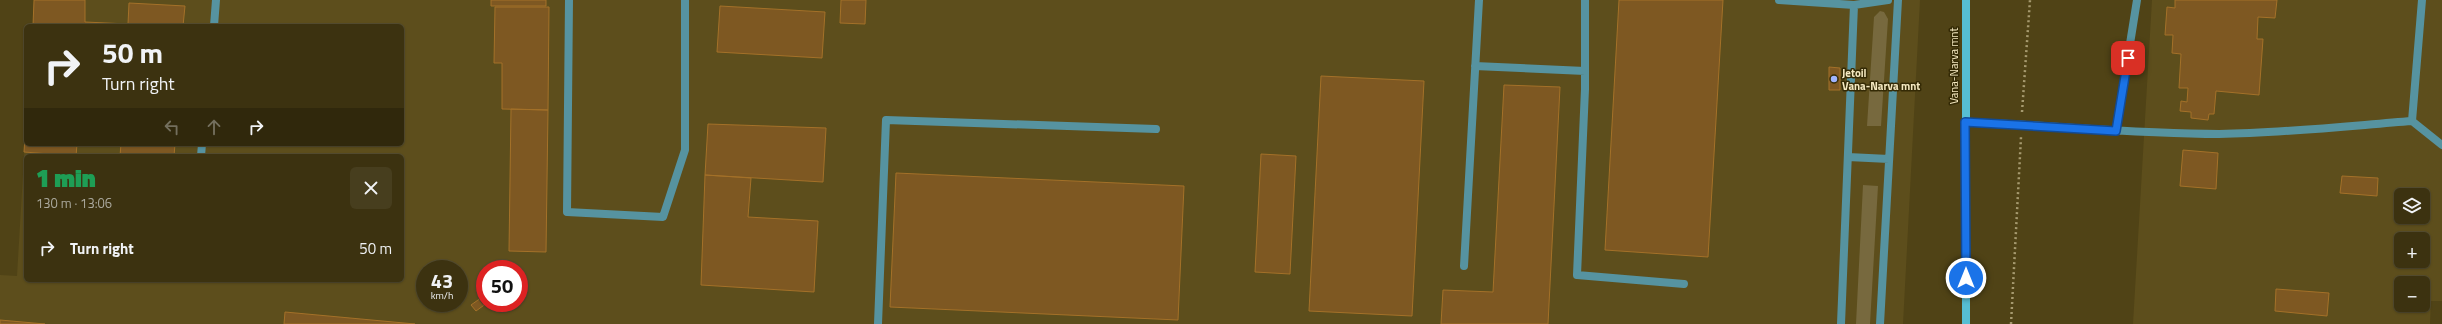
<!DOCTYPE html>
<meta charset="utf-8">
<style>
:root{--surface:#3c3210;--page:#473e1e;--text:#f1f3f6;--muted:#acaa9f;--line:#554d30}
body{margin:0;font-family:"Titillium Web",sans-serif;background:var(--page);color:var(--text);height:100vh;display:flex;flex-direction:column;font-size:15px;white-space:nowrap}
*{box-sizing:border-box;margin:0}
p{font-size:13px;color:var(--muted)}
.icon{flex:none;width:22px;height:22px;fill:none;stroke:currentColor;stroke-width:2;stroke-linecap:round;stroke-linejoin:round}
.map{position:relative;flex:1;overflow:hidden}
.drawer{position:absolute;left:24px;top:154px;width:380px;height:128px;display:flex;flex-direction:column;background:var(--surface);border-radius:6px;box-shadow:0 1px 3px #0004,0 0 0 1px var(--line)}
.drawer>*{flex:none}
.banner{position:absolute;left:24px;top:24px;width:380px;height:122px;border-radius:6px;box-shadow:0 1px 3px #0004,0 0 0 1px var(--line);background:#3c3210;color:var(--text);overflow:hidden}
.controls{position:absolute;left:2394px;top:188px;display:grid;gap:8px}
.controls a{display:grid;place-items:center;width:36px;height:36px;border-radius:6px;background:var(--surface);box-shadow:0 1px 3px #0004,0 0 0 1px var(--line);font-size:20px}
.speed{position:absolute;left:416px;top:260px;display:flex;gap:8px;font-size:20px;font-weight:700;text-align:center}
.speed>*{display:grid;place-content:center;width:52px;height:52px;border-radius:50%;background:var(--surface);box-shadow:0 1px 3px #0004,0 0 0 1px var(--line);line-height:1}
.speed small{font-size:10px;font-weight:400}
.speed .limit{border:6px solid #d22;background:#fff;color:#111}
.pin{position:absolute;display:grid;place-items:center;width:34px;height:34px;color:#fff;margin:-17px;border-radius:8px;box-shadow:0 2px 6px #0006}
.me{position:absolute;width:44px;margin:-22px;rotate:0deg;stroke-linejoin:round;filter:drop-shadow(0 0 3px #0008)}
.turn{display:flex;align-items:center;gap:14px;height:84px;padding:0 12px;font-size:18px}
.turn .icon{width:52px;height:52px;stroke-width:2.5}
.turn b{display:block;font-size:28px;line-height:34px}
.lanes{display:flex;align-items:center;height:38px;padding:0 12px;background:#0003;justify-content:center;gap:20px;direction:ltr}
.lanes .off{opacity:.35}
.round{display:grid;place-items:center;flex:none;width:42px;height:42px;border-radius:6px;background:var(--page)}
.overview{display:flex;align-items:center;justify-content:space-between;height:68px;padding:0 12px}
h1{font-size:24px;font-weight:800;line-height:30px;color:#1e9e55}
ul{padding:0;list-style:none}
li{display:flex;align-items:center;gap:12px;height:52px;padding:0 12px}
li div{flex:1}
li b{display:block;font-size:15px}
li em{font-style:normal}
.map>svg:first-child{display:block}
.built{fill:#5d4e1c;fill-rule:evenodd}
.green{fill:#77693e}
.building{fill:#7e5822;stroke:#a47129}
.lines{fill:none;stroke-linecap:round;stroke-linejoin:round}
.path{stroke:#a69a6f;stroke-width:2.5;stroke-dasharray:2 3;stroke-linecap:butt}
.service{stroke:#5693a0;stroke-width:8}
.secondary{stroke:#56bed3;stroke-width:8}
.route-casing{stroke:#114b97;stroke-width:10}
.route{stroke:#1a73e8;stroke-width:7}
.poi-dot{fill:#a0b3fd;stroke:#342a05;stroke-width:1.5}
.labels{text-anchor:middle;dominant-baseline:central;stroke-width:3;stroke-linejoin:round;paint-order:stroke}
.street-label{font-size:11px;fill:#f6eac2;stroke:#342a05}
.poi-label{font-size:11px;font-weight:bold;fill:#f6eac2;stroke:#342a05;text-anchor:start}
</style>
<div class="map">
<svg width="2442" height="324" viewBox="0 0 2442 324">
<rect width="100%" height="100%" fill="#504316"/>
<path class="built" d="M34 0H1920L1903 324H0V275L17 276 26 123V144H402V26H33ZM26 156H402V280H26ZM425 269H459V303H425ZM485 269H519V303H485Z
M2152 0H2442V301H2431L2430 324H2133ZM2401 195H2423V217H2401ZM2401 239H2423V261H2401ZM2401 283H2423V305H2401Z"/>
<path class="green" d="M1880 11 1884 12 1888 19 1881 126H1867L1874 17Z
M1863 185 1878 186 1870 324H1856Z"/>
<path class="building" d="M34 0H85V22L128 24 129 3 185 6 183 26H33Z
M491 0H546V6H491Z
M841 0H866L865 24 840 23Z
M1619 0H1723L1708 257 1605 250Z
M2175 0H2277L2275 18 2258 17 2257 39H2263L2259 95 2216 91 2214 114H2209L2208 120 2191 118V112L2180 111 2181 101 2187 102 2188 88H2179L2181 54 2172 53 2173 35H2165L2167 7 2175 8Z
M720 6 825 12 822 58 717 52Z
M495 7H549L548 110 502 109V63H494Z
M1829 67 1840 68V90H1829Z
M1321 76 1424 81 1412 316 1309 311Z
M1504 85 1560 87 1548 324H1441L1443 290 1493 292Z
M511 109 548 110 546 252 509 251Z
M26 123V144H77L76 156 24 152Z
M708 124 826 128 823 182 705 175Z
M121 144H175L174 156H120Z
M2183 150 2218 153 2216 189 2180 186Z
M1261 154 1296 156 1290 274 1255 272Z
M896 173 1184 186 1178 320 890 307Z
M705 175 751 178 748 217 818 221 814 292 701 285Z
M2342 176 2378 178 2377 196 2340 193Z
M2276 289 2329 293 2327 316 2275 311Z
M485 295V303H487L476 311 471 305Z
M285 312 415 324H284Z
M0 320 45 324H0Z"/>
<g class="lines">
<path class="path" d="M2022 112 2030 0
M2011 324 2021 137"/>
<path class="service" d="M569 0 567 212 663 217 685 150V0
M1585 0V89L1577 275 1684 284
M1779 0 1854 5
M214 26 216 0
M1475 66 1585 71
M2412 121 2442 145
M1965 122C2050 125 2134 134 2219 134 2283 133 2348 126 2412 121L2422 0
M2116 131 2137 0
M201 156 202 144
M1848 157 1889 159
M1464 266 1479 0
M878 324 886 120 1156 129
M1841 324 1854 5 1888 0
M1880 324 1898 0"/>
<path class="secondary" d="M1966 0V324"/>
</g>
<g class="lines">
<defs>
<path id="route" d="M1966 278 1965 122 2116 131 2128 58"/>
</defs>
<use href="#route" class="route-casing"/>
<use href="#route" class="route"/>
</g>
<circle class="poi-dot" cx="1834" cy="79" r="4"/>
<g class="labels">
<g class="street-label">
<text transform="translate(1954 66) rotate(-90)">Vana-Narva mnt</text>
</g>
<g class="poi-label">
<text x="1842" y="73">Jetoil<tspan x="1842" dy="13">Vana-Narva mnt</tspan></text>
</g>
</g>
</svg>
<div class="controls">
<a><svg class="icon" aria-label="layers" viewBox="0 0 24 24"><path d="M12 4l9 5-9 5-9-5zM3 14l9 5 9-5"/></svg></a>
<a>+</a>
<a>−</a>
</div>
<div class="speed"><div>43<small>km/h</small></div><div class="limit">50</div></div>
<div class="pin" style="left:2128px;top:58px;background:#d93025"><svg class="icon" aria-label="arrive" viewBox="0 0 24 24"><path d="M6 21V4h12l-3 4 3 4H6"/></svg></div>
<svg class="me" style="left:1966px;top:278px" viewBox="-20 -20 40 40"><circle r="17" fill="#1a73e8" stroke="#fff" stroke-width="3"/><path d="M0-11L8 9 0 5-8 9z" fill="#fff"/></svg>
<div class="banner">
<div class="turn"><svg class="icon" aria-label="right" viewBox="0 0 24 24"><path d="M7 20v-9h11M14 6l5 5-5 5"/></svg><div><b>50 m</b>Turn right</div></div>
<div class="lanes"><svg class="icon off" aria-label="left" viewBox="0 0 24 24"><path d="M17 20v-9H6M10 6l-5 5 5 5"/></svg><svg class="icon off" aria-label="ahead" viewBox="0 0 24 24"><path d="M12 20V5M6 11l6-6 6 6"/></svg><svg class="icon" aria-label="right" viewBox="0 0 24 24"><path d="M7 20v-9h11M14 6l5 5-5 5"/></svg></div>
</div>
<section class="drawer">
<div class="overview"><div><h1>1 min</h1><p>130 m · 13:06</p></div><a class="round"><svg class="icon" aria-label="close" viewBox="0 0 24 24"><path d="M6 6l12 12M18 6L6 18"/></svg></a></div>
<ul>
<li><svg class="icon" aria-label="right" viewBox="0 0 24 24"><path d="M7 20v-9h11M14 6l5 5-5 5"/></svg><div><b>Turn right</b></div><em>50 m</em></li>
</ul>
</section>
</div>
